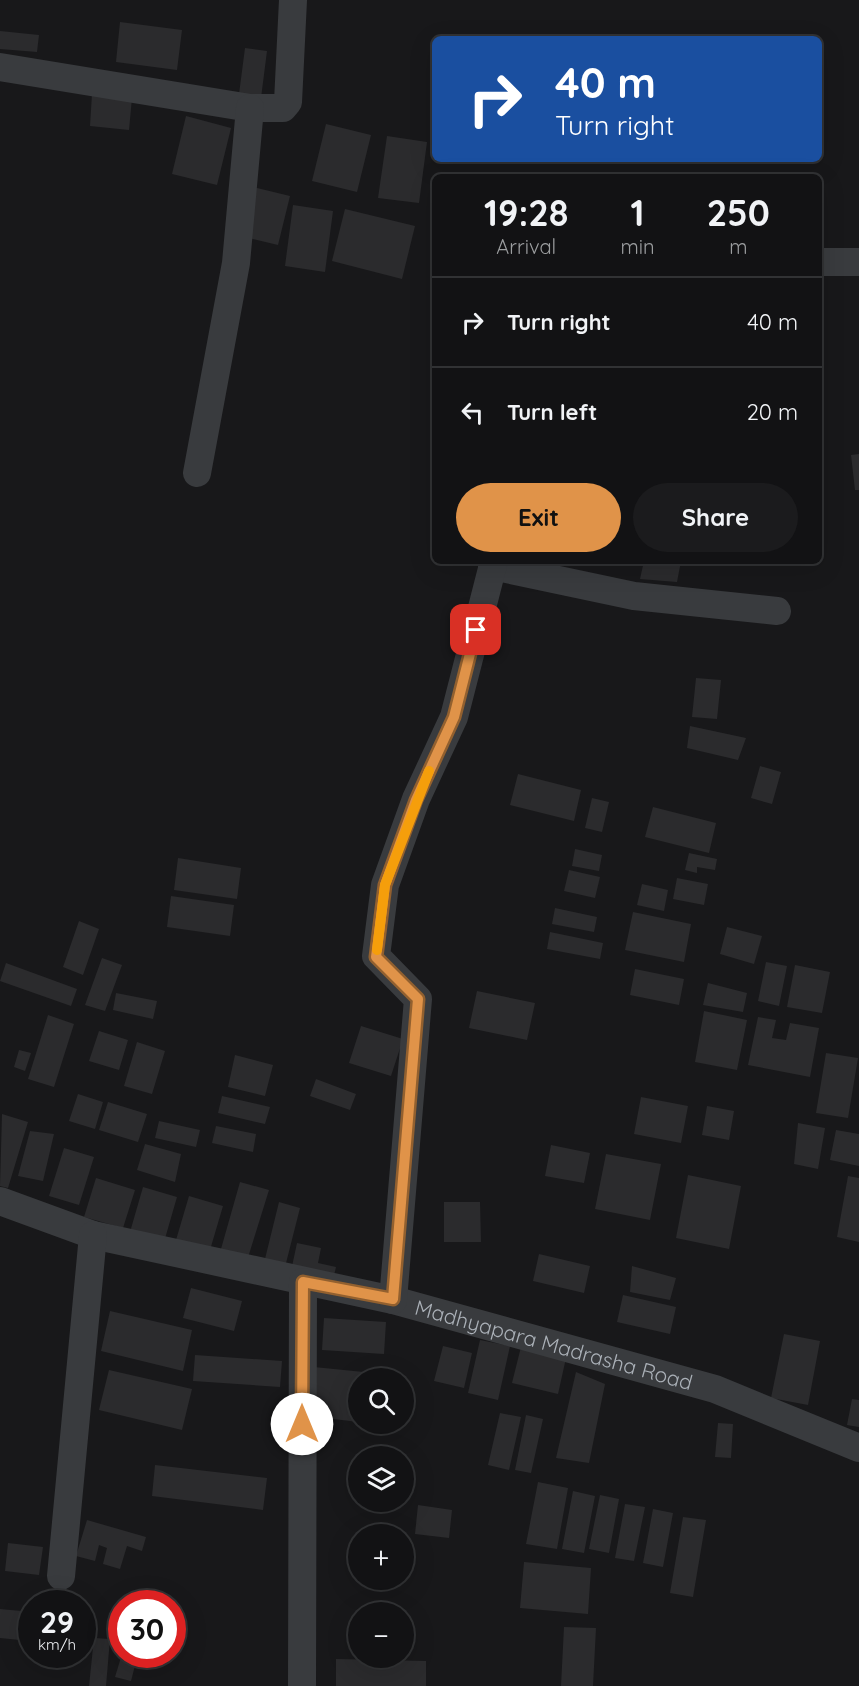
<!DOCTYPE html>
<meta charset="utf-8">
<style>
:root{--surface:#121214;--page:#1b1b1d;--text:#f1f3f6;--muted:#9c9ea0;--line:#313234;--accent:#e09349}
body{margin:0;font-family:Quicksand,sans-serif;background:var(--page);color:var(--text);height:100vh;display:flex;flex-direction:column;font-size:22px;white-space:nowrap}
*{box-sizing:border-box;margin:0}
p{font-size:20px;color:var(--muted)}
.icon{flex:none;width:33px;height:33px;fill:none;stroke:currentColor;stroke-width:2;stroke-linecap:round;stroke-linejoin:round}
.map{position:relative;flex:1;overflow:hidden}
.sheet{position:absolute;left:432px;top:174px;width:390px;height:390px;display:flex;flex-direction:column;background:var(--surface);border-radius:9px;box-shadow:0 6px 24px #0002,0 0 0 2px var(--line)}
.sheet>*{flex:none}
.top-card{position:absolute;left:432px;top:36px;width:390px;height:126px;border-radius:9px;box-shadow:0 6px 24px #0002,0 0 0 2px var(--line);background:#1a4fa0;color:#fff;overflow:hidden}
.controls{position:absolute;left:348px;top:1368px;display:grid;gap:12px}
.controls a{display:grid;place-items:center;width:66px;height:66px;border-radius:50%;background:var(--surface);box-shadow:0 6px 24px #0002,0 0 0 2px var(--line);font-size:30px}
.speed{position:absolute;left:18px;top:1590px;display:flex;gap:12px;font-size:30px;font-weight:700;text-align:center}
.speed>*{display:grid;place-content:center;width:78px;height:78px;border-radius:50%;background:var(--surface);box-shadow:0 6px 24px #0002,0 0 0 2px var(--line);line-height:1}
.speed small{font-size:15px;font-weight:400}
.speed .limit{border:9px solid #d22;background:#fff;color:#111}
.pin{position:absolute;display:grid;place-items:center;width:51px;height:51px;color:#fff;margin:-26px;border-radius:12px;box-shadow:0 3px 9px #0006}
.me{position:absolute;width:66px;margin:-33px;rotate:0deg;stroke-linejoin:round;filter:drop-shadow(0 0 4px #0008)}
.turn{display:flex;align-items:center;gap:21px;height:126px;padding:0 24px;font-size:27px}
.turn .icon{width:78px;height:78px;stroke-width:2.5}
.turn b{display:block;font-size:42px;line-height:51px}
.eta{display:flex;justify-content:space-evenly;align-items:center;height:102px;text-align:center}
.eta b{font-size:36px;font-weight:700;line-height:42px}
.button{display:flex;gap:12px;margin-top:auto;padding:12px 24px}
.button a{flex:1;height:69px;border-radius:36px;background:var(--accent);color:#111;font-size:24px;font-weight:700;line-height:69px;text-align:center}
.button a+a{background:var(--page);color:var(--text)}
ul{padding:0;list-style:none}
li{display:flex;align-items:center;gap:18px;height:90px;padding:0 24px;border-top:2px solid var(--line)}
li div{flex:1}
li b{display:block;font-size:22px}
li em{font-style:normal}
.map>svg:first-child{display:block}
.building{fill:#2b2b2d}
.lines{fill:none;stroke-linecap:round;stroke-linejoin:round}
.minor{stroke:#393b3e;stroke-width:28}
.route-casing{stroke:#92602f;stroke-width:15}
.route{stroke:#e09349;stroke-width:10}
.slow{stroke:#f59e0b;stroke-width:10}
.labels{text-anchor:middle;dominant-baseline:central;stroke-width:6;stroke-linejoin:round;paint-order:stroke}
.street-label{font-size:21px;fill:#abb1b8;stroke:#131315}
</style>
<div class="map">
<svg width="859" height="1686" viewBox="0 0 859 1686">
<rect width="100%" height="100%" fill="#18181a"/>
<path class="building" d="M120 22 182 30 177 70 116 62Z
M0 31 39 35 37 52 0 49Z
M245 48 267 51 261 98 239 94Z
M92 94 132 98 129 130 90 126Z
M186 116 231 128 217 185 172 174Z
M326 124 371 135 357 192 312 181Z
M387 136 427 142 419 203 378 198Z
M253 187 290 196 278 245 241 236Z
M293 205 333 211 325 272 285 266Z
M345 209 415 226 402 279 332 261Z
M859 454V490H855L851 455Z
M644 561H681L677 582 640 579Z
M696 678 721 680 717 719 692 717Z
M690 726 746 738 738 760 687 748Z
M760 766 781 772 772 804 751 798Z
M518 774 581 790 574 821 510 805Z
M592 798 609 802 602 832 585 828Z
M653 807 716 823 709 853 645 837Z
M575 849 602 855 599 871 572 866Z
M689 853 717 859 715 870 697 867V873L685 870Z
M178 858 241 868 237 899 174 890Z
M569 870 600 877 595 898 564 891Z
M677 878 708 884 704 905 673 899Z
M642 884 668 890 664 911 637 905Z
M171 896 234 905 230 936 167 927Z
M555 908 597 917 594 932 552 924Z
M633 912 691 924 684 962 625 950Z
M79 921 99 929 83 975 63 967Z
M727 927 762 936 754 964 720 954Z
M550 932 603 943 600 959 547 949Z
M102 958 122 965 105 1011 85 1005Z
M766 962 787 966 779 1006 758 1001Z
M6 963 77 989 71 1006 0 981Z
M795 965 830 972 822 1013 787 1007Z
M635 969 684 979 679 1005 630 995Z
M708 983 747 993 743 1012 703 1005Z
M477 991 535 1003 527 1040 469 1028Z
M116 993 157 1001 153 1019 113 1010Z
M704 1011 747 1020 737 1070 695 1062Z
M48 1015 74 1024 54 1087 28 1079Z
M758 1017 776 1020 772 1038 786 1040 790 1023 819 1028 810 1077 748 1065Z
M361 1026 403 1039 391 1076 349 1063Z
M99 1031 128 1040 119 1070 89 1061Z
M137 1042 165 1051 152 1094 124 1086Z
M19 1050 31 1053 25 1071 14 1067Z
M826 1053 858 1058 848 1118 816 1113Z
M235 1055 273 1065 265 1096 228 1087Z
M316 1079 356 1094 350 1110 310 1096Z
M78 1094 103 1102 95 1129 69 1121Z
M222 1096 270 1107 265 1124 218 1113Z
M641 1097 688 1106 681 1143 634 1134Z
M108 1102 147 1114 138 1142 99 1130Z
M707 1106 734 1111 729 1140 702 1135Z
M2 1114 28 1122 8 1188 0 1186Z
M159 1121 200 1130 196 1147 155 1138Z
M798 1123 825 1128 818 1169 794 1164Z
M216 1126 256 1134 253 1152 212 1143Z
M836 1130 859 1134V1166L830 1160Z
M30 1131 54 1134 43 1181 18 1176Z
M145 1144 181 1154 175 1182 137 1170Z
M551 1145 590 1153 584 1183 545 1176Z
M64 1148 94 1157 79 1205 49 1196Z
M606 1154 661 1164 650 1220 595 1209Z
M688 1175 741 1186 729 1249 676 1238Z
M848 1176 859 1178V1242L837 1237Z
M96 1178 135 1190 123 1228 84 1217Z
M240 1182 269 1190 246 1264 219 1256Z
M143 1187 177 1197 164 1242 130 1232Z
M189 1196 223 1206 210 1250 176 1240Z
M279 1202 300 1208 284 1271 263 1267Z
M444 1202H480L481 1242H444Z
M297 1243 321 1248 318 1263 336 1267 333 1280 291 1271Z
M539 1254 590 1266 584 1293 533 1281Z
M632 1266 676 1278 670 1300 630 1292Z
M191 1288 242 1301 234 1331 183 1318Z
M623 1295 676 1307 670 1334 617 1322Z
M110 1311 192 1330 183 1371 101 1351Z
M324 1318 386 1322 384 1354 322 1350Z
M784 1334 820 1341 808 1405 771 1398Z
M480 1340 510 1346 498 1400 468 1393Z
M443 1346 472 1353 464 1388 434 1381Z
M521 1347 566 1358 558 1394 512 1383Z
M195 1355 282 1361 280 1387 193 1381Z
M314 1367 403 1376V1378H358V1422L309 1416Z
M109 1370 192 1389 182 1430 99 1410Z
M576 1372 605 1384 589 1463 556 1458Z
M852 1399 859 1400V1427L847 1425Z
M500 1413 521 1417 509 1470 488 1465Z
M526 1415 543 1419 531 1473 515 1470Z
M718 1423 733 1424 731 1458 715 1457Z
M155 1465 267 1478 263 1510 152 1496Z
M538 1482 568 1488 557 1549 526 1544Z
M573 1491 595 1496 584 1553 562 1549Z
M600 1495 619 1499 609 1553 589 1549Z
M625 1504 645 1507 634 1561 615 1558Z
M418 1505 452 1510 449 1538 415 1534Z
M653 1509 673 1513 663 1567 643 1563Z
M683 1517 706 1520 693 1597 670 1593Z
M87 1520 146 1537 142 1551 127 1546 120 1569 103 1564 107 1548 99 1545 95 1561 76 1556Z
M8 1543 43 1547 39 1575 5 1571Z
M524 1562 591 1568 588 1614 520 1608Z
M0 1609 32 1612 30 1641 0 1638Z
M564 1627 596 1628 593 1686H561Z
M94 1638 110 1639 106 1686H89Z
M122 1654H138L131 1681 115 1677Z
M336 1659 426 1661V1686H336Z"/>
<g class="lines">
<g class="minor">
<path d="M0 67 250 108H283L288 102 293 0"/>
<path d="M819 262H859"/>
<path d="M197 473 236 263 250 108"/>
<path d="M492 566 634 596 777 611"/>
<path id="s1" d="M0 1201 93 1235 393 1300 715 1389 859 1448"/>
<path d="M393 1300 418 999 376 956 385 885 416 799 454 717 494 561"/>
<path d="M61 1576 93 1235"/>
<path d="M302 1686 303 1282"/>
</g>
</g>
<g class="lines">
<defs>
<path id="route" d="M302 1424 303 1282 393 1299 418 999 376 957 385 885 416 800 454 717 476 630"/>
</defs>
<use href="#route" class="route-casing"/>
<use href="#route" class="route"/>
<path class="slow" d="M377 950 385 885 429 771"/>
</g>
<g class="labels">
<g class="street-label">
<text stroke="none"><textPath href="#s1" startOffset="573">Madhyapara Madrasha Road</textPath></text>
</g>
</g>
</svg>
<div class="controls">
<a><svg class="icon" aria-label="search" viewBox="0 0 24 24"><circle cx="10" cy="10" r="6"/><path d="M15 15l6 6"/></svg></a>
<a><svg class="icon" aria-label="layers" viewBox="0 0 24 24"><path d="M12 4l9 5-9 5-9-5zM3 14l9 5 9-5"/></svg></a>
<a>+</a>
<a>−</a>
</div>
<div class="speed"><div>29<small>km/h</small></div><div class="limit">30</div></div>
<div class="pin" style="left:476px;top:630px;background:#d93025"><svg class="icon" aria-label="arrive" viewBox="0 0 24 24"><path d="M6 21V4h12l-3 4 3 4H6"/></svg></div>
<svg class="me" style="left:302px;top:1424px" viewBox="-20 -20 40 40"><circle r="19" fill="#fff"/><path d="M0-13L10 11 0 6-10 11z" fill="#e09349"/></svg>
<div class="top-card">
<div class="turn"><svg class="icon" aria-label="right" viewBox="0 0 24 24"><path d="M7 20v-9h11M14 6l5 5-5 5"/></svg><div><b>40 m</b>Turn right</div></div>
</div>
<section class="sheet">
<div class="eta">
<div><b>19:28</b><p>Arrival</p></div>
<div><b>1</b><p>min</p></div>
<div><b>250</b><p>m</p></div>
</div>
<ul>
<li><svg class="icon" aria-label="right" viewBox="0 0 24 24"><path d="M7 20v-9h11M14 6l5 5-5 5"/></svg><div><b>Turn right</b></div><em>40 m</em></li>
<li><svg class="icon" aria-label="left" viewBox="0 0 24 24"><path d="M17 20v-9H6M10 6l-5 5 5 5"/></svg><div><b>Turn left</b></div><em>20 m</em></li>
</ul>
<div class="button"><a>Exit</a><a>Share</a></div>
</section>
</div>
